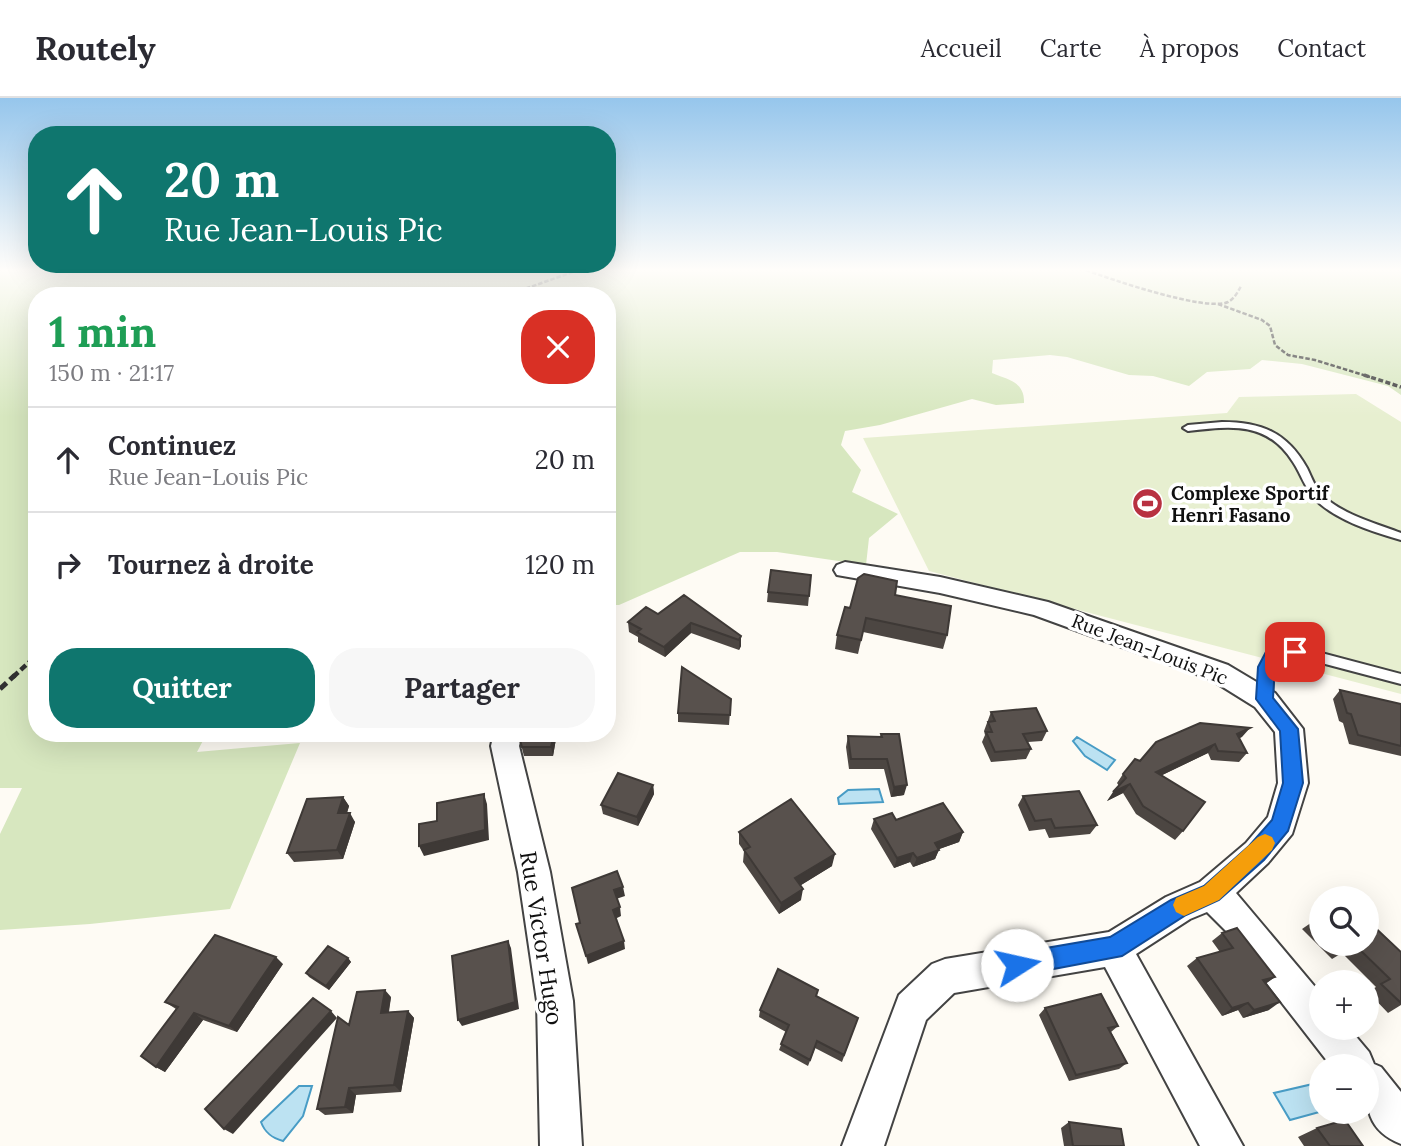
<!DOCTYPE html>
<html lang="fr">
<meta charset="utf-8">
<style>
:root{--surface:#fff;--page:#f7f7f7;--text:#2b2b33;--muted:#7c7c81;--line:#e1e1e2;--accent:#0f766e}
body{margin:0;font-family:Lora,serif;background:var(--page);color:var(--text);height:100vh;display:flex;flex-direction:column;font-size:26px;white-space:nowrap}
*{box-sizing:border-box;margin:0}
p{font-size:23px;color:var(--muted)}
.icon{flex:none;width:38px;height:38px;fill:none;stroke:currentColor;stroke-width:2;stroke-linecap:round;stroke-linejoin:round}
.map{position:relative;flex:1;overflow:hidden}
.panel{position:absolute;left:28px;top:189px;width:588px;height:455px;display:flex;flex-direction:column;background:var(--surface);border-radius:28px;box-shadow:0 7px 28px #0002}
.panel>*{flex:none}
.top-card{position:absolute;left:28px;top:28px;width:588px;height:147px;border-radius:28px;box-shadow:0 7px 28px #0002;background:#0f766e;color:#fff;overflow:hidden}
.tools{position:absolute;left:1309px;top:788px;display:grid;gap:14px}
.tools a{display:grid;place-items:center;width:70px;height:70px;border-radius:50%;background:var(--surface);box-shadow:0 7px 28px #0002;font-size:35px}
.pin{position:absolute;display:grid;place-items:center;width:60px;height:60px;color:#fff;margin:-30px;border-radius:14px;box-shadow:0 4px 10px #0006}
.me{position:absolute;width:77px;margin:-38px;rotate:80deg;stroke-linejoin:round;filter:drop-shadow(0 0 5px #0008)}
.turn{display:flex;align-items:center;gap:24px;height:147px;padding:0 21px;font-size:32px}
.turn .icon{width:91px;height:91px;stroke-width:2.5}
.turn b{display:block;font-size:49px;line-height:60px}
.round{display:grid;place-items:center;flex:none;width:74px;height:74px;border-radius:28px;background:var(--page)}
.summary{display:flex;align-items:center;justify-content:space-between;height:119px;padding:0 21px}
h1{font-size:42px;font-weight:700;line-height:52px;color:#1e9e55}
.cta{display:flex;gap:14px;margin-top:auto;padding:14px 21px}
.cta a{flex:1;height:80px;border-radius:28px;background:var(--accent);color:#fff;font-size:28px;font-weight:700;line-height:80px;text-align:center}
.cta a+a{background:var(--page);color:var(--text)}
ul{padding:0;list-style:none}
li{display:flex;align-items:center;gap:21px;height:105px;padding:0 21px;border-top:2px solid var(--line)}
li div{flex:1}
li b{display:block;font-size:26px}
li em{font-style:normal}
header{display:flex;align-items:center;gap:42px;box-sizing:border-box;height:98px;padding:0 35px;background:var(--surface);border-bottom:2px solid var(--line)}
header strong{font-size:33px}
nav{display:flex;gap:38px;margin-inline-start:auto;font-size:24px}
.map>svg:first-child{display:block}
.green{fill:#d7e7bf}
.pitch{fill:#e7efd0}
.water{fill:#bce2f2;stroke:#489cc5;stroke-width:2}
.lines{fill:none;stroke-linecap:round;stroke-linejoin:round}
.lane-casing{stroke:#434343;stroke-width:4}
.street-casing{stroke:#434343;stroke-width:4}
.path-far3{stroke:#323232;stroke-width:2.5;stroke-dasharray:4.5 2;stroke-linecap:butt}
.path-far2{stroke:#323232;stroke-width:3.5;stroke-dasharray:5 2.5;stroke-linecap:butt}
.path-far1{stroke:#323232;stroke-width:4.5;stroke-dasharray:7 3.5;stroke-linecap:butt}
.path{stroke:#323232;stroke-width:5;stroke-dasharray:9 4.5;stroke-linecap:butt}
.lane{fill:#fff;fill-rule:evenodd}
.street{fill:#fff;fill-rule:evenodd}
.wall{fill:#4c4642}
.shaded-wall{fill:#3e3936}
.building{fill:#58514d;stroke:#3e3936;stroke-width:2}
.route{fill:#1a73e8;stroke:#114b97;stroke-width:2}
.slow{fill:#f59e0b}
.labels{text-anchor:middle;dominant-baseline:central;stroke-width:7;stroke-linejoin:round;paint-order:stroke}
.poi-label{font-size:19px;font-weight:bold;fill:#101010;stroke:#fff;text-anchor:start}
.street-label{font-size:19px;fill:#101010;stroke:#fff}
.near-street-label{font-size:23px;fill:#101010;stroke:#fff}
</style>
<header>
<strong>Routely</strong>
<nav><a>Accueil</a><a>Carte</a><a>À propos</a><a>Contact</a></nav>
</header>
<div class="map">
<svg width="1401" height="1048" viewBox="0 0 1401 1048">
<rect width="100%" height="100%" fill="#fefbf4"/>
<path class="green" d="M0 172H1401V297L1388 288 1302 266 1262 262 1250 271 1207 274 1189 288 1153 278 1129 277 1067 259 1050 257 993 262 992 275C1009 282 1025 284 1024 305L996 307 972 301 880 327 845 333 841 347 861 372 852 394 898 416 869 440 866 467 777 454H740L619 507H607V198H37V635H207L197 654 300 645 230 811 90 826 0 832V736L22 690H0Z"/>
<path class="pitch" d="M1356 296 1401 324V596L929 473 863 340 1227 315 1239 299Z"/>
<path class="water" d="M1077 639 1115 662 1107 672 1085 658 1073 643Z
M879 691 883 704 839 706 838 700 848 692Z
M1313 986 1321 998 1323 1013 1290 1022 1274 995Z
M299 988H312L303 1018 283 1043C272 1040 265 1035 261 1024Z"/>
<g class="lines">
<defs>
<path id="lane" d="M1222 324C1261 324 1287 334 1307 370 1312 380 1315 390 1323 398 1344 417 1375 425 1401 435V442C1373 434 1335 422 1315 401 1305 390 1301 376 1293 364 1267 323 1231 328 1188 333L1183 330 1188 327Z
M1295 548 1401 576V586L1295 558H1278L1273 569 1272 602 1270 606 1265 607 1260 606 1258 602 1261 569 1269 551Z"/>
<path id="street" d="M845 464 940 479 1048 504 1228 567 1275 595 1303 631 1308 685 1292 736 1268 765 1236 795 1321 896V929H1348L1369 954 1374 966 1381 969 1401 994V1046C1362 1030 1367 1004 1367 968H1331L1227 834 1207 814 1190 821 1136 856 1243 1048H1200L1105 869 954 895 926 922 884 1048H842L899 897 932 866 945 861 1109 834 1166 799 1200 784 1246 745 1268 719 1278 685 1275 634 1255 609 1210 581 1034 517 940 495 837 477 834 472 837 467Z
M494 635H522L519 648 550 774 573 903 582 1048H540L537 903 518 774 491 648Z"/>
</defs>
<use href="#lane" class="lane-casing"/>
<use href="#street" class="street-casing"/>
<path class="path-far3" d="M1086 172C1110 181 1206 214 1228 204 1234 201 1238 194 1241 188
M501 198C528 191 553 180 580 172
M1218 206 1262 222 1270 228 1275 247 1288 257 1315 262 1370 279"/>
<path class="path-far2" d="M1364 277 1401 289"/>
<path class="path-far1" d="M13 579 37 557"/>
<path class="path" d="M0 591 15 577"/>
<use href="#lane" class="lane"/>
<use href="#street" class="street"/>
</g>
<path class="wall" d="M811 477 808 508 767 504 768 494Z
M895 497 947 537 943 551 863 534 858 556 835 551 837 537 850 510Z
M658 516 741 538V548L739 552 691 535 665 559 638 544V539L629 534 628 524Z
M1340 592 1401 606V658L1349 646 1343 625 1339 623 1333 601Z
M731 601 729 627 678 624V615Z
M991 614 1047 633 1042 643 1028 644 1031 651 1026 661 991 664 982 644 985 637 984 633Z
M520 635H557L553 658H524L519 639Z
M881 636 904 697 891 699 884 671H849L846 649 848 638 880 639Z
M1242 639 1239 640 1247 655 1239 664 1211 662 1208 655 1162 677 1183 733 1175 742 1136 716 1123 695 1107 703 1119 688 1117 685 1123 676 1140 663Z
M653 687 654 696 638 728 603 716 601 707Z
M1023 698 1097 727 1090 736 1049 740 1045 731 1029 733 1018 707Z
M343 699 349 708 347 715 355 724 343 761 294 764 287 755Z
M874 721 896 722 963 734 959 744 939 751 935 761 913 769 910 764 894 770 871 731Z
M739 734 832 768 801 787V802L779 816 743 764 744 753 739 746Z
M1321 818V845H1367L1401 854V907L1388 915 1368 894 1376 889 1342 855 1332 861 1302 831Z
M1222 835 1275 879 1266 885 1269 912 1243 920 1238 912 1222 918 1187 868 1197 860 1220 854 1212 843Z
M348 860 351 864 329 892 309 879 306 875Z
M283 866 237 934 203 922 165 974 156 969 176 911 165 904Z
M816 898 858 920 842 964 815 950 808 968 779 952 786 934 759 919 760 912Z
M391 899 389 914 408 913 414 920 401 994 356 997 353 1015 325 1017 317 1011 349 927Z
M1045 910 1118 928 1111 934 1127 965 1119 971 1069 983 1039 917Z
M1069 1024 1124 1048H1064L1061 1030Z
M1317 1030 1363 1048H1304L1298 1039Z"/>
<path class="shaded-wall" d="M691 525V535L665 559 664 549Z
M741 538V548L739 552V542Z
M1250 630 1242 639 1230 645 1237 636Z
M554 635H557L553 658 551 649Z
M1215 646 1208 655 1150 683 1156 674Z
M1130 686 1123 695 1107 703 1113 694Z
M653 687 654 696 638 728 637 719Z
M907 687 904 697 891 699 894 689Z
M484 696 487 706 489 742 424 758 419 748Z
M343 699 349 708 344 724 338 715Z
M350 715 355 724 343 761 337 752Z
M963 734 959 744 931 754 935 745Z
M939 752 935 761 913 769 917 760Z
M913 755 910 764 894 770 897 760Z
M835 756 832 768 793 792 795 780Z
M623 789 625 798 616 801 614 792Z
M803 791 801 802 779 816 781 805Z
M620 809 621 818 615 821 613 812Z
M508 843 511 850 519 911 462 928 458 922Z
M624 843 625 851 588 866 586 858Z
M276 859 283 866 237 934 229 928Z
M348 860 351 864 329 892 326 888Z
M1275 879 1264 887 1263 882Z
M385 892 391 899 387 922 381 915Z
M1280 904 1269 912 1243 920 1254 912Z
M1248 905 1238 912 1222 918 1232 910Z
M331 913 337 920 233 1036 224 1031Z
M408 913 414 920 401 994 394 987Z
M194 915 203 922 165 974 156 969Z
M349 990 356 997 353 1015 345 1009Z"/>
<path class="building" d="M771 472 811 477 809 498 768 494Z
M864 476 897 483 895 497 951 508 947 537 866 520 861 542 837 537 845 509 850 510 858 480Z
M684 497 741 538 739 542 691 525 664 549 637 534 641 531 628 524 646 509 658 516Z
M682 569 731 601 730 617 678 615Z
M1340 592 1401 606V648L1358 637 1351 616 1347 615Z
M1036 610 1047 633 1023 636 1031 651 995 654 986 634H992L988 624 995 623 991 614Z
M1200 625 1250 630 1237 636 1247 655 1218 653 1215 646 1156 674 1205 704 1183 733 1143 708 1130 686 1113 694 1126 680 1123 676 1135 661 1140 663 1156 644Z
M520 635H554L551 649H522L519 639Z
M881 636H899L907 687 894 689 887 661H851L848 638 882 639Z
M618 675 653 687 637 719 601 707Z
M1079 693 1097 727 1055 730 1051 721 1035 723 1023 698Z
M484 696 485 732 419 748V726L437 723V705Z
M343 699 338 715H350L337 752 287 755 307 701Z
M791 701 835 756 795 780 803 791 781 805 744 752 750 749 739 734Z
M943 705 963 734 935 745 939 752 917 760 913 755 897 760 874 721 892 715 896 722Z
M617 773 623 789 614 792 620 809 613 812 624 843 586 858 576 826 580 825 572 790Z
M1321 818V830L1314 823Z
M1367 822 1401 854V905L1381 886 1390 881 1355 847 1344 853 1337 845H1367Z
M1237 830 1275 879 1263 882 1280 904 1254 912 1248 905 1232 910 1197 860 1233 850 1222 835Z
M215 837 276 859 229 928 194 915 156 969 141 958 178 909 165 904Z
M508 843 515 904 458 922 452 858Z
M328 848 348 860 326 888 306 875Z
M778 871 818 892 816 898 858 920 844 957 817 943 810 962 781 946 789 927 760 912Z
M385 892 381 915 408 913 394 987 349 990 345 1009 317 1011 338 919 349 927 357 894Z
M1101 896 1118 928 1108 930 1127 965 1076 977 1045 910Z
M313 900 331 913 224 1031 205 1011Z
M1345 1022 1363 1048H1330L1317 1030Z
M1069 1024 1121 1031 1124 1048H1073Z"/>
<linearGradient id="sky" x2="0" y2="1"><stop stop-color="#96c6ec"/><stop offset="0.54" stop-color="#fffdfa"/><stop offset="1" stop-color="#fffdfa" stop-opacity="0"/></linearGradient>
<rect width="1401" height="319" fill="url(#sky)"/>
<path class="route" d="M1295 547 1301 549 1304 554 1301 558 1279 560 1275 569 1273 600 1298 631 1303 685 1288 733 1264 762 1219 802 1186 817 1122 858 1017 878 1009 875 1006 867 1009 859 1017 855 1110 839 1171 802 1204 788 1249 748 1272 722 1283 685 1280 633 1256 601 1258 569 1268 550Z"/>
<path class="slow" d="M1265 736 1272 739 1275 745 1272 752 1219 802 1184 818 1176 814 1173 807 1176 800 1204 788 1258 739Z"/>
<defs>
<symbol id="stadium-disc" viewBox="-11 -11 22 22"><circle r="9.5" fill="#b83141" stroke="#fff"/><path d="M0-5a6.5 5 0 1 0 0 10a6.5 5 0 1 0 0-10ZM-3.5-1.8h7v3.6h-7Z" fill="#fff"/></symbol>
</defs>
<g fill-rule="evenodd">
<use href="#stadium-disc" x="1130" y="388" width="35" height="35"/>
</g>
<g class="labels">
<g class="poi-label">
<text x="1171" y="395">Complexe Sportif<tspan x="1171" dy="22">Henri Fasano</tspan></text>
</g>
<g class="street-label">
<text transform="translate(1150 551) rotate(21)">Rue Jean-Louis Pic</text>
</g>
<g class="near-street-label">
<text transform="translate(542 840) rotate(81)">Rue Victor Hugo</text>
</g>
</g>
</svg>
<div class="tools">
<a><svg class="icon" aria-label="search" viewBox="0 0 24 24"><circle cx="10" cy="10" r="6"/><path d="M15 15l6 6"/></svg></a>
<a>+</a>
<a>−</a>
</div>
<div class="pin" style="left:1295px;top:554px;background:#d93025"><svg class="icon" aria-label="arrive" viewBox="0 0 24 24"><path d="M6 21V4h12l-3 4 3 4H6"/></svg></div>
<svg class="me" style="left:1017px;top:867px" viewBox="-20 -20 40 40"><circle r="19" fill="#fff"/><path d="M0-13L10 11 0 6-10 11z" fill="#1a73e8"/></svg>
<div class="top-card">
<div class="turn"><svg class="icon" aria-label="ahead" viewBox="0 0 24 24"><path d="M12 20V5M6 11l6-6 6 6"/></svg><div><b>20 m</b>Rue Jean-Louis Pic</div></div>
</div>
<section class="panel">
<div class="summary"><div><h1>1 min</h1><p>150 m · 21:17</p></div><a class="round" style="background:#d93025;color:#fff"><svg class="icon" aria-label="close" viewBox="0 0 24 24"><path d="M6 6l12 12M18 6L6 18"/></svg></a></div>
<ul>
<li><svg class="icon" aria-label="ahead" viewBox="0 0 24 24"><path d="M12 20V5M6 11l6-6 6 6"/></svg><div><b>Continuez</b><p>Rue Jean-Louis Pic</p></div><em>20 m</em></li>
<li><svg class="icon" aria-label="right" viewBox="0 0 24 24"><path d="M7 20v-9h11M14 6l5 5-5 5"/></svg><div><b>Tournez à droite</b></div><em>120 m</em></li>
</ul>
<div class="cta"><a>Quitter</a><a>Partager</a></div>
</section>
</div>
